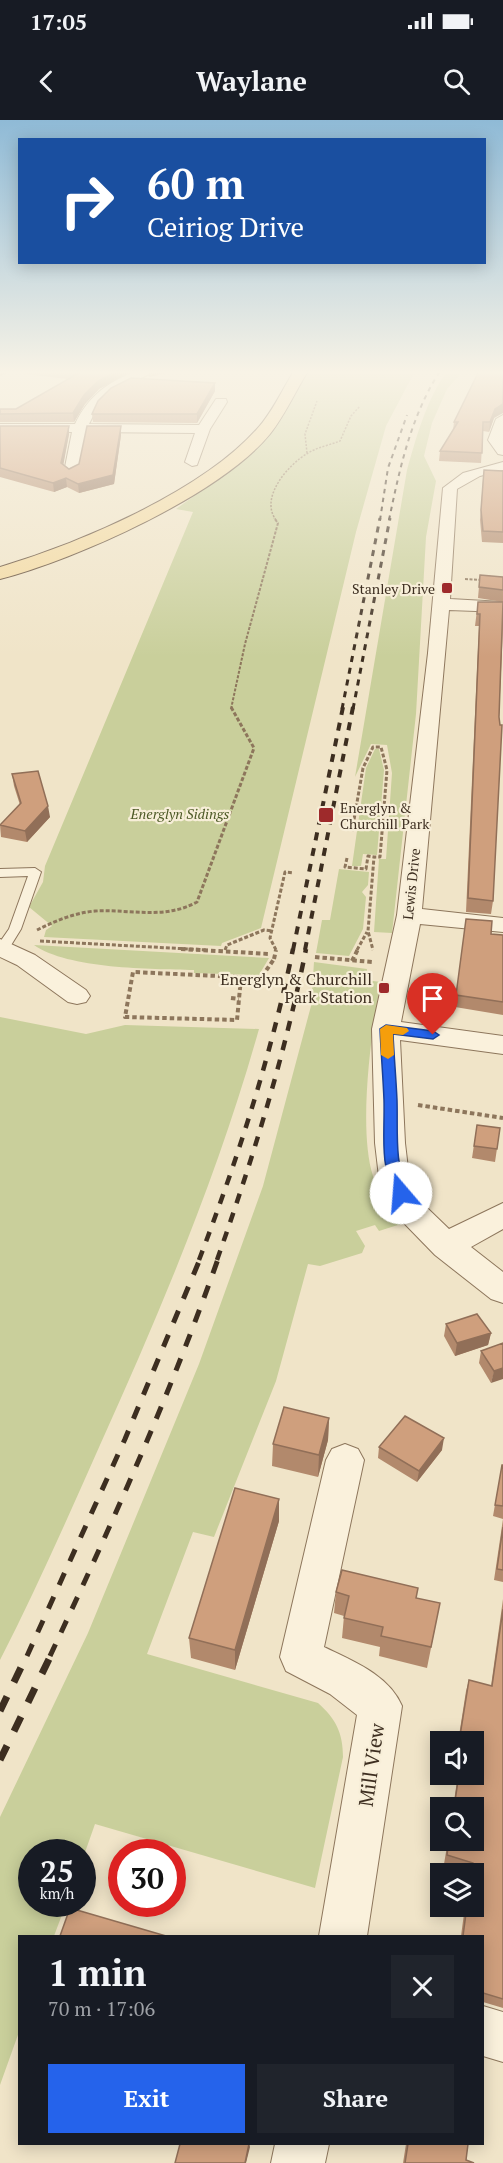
<!DOCTYPE html>
<meta charset="utf-8">
<style>
:root{--surface:#171b24;--page:#20242c;--text:#f1f3f6;--muted:#9ea1a6;--accent:#2563eb}
body{margin:0;font-family:"PT Serif",serif;background:var(--page);color:var(--text);height:100vh;display:flex;flex-direction:column;font-size:22px;white-space:nowrap}
*{box-sizing:border-box;margin:0}
p{font-size:20px;color:var(--muted)}
.icon{flex:none;width:33px;height:33px;fill:none;stroke:currentColor;stroke-width:2;stroke-linecap:round;stroke-linejoin:round}
.map{position:relative;flex:1;overflow:hidden}
.side{position:absolute;left:18px;top:1815px;width:466px;height:210px;display:flex;flex-direction:column;background:var(--surface);border-radius:0px;box-shadow:0 3px 15px #0003}
.side>*{flex:none}
.top-card{position:absolute;left:18px;top:18px;width:468px;height:126px;border-radius:0px;box-shadow:0 3px 15px #0003;background:#1a4fa0;color:#fff;overflow:hidden}
.fabs{position:absolute;left:430px;top:1611px;display:grid;gap:12px}
.fabs a{display:grid;place-items:center;width:54px;height:54px;border-radius:0px;background:var(--surface);box-shadow:0 3px 15px #0003;font-size:30px}
.speed{position:absolute;left:18px;top:1719px;display:flex;gap:12px;font-size:30px;font-weight:700;text-align:center}
.speed>*{display:grid;place-content:center;width:78px;height:78px;border-radius:50%;background:var(--surface);box-shadow:0 3px 15px #0003;line-height:1}
.speed small{font-size:15px;font-weight:400}
.speed .limit{border:9px solid #d22;background:#fff;color:#111}
.pin{position:absolute;display:grid;place-items:center;width:51px;height:51px;color:#fff;margin:-62px -26px;border-radius:50% 50% 50% 0;rotate:-45deg;box-shadow:0 0 6px #0007}
.pin .icon{rotate:45deg}
.me{position:absolute;width:66px;margin:-33px;rotate:342deg;stroke-linejoin:round;filter:drop-shadow(0 0 4px #0008)}
.turn{display:flex;align-items:center;gap:21px;height:126px;padding:0 30px;font-size:27px}
.turn .icon{width:78px;height:78px;stroke-width:2.5}
.turn b{display:block;font-size:42px;line-height:51px}
.round{display:grid;place-items:center;flex:none;width:63px;height:63px;border-radius:0px;background:var(--page)}
.headline{display:flex;align-items:center;justify-content:space-between;height:102px;padding:0 30px}
h1{font-size:36px;font-weight:700;line-height:45px}
.button{display:flex;gap:12px;margin-top:auto;padding:12px 30px}
.button a{flex:1;height:69px;border-radius:0px;background:var(--accent);color:#fff;font-size:24px;font-weight:700;line-height:69px;text-align:center}
.button a+a{background:var(--page);color:var(--text)}
.status{display:flex;justify-content:space-between;align-items:center;height:42px;padding:0 30px;background:var(--surface);direction:ltr}
.status svg{height:16px;fill:currentColor}
header{display:flex;justify-content:space-between;align-items:center;height:78px;padding:0 30px;background:var(--surface);font-size:27px;font-weight:700}
.map>svg:first-child{display:block}
.green{fill:#c9cf9b}
.lines{fill:none;stroke-linecap:round;stroke-linejoin:round}
.service-casing{stroke:#8d765c;stroke-width:2}
.minor-casing{stroke:#8d765c;stroke-width:2}
.primary-casing{stroke:#5b4430;stroke-width:2}
.path-far3{stroke:#8d765c;stroke-width:1.5;stroke-dasharray:2 1.5;stroke-linecap:butt}
.path-far2{stroke:#8d765c;stroke-width:2;stroke-dasharray:3 1.5;stroke-linecap:butt}
.path-far1{stroke:#8d765c;stroke-width:3;stroke-dasharray:4 2;stroke-linecap:butt}
.path{stroke:#8d765c;stroke-width:4;stroke-dasharray:4.5 3;stroke-linecap:butt}
.service{fill:#faf1dc;fill-rule:evenodd}
.minor{fill:#faf1dc;fill-rule:evenodd}
.primary{fill:#f3d9a0;fill-rule:evenodd}
.rail-far5{stroke:#3d2e20;stroke-width:2;stroke-dasharray:4.5 4.5;stroke-linecap:butt}
.rail-far4{stroke:#3d2e20;stroke-width:3;stroke-dasharray:6 6;stroke-linecap:butt}
.rail-far3{stroke:#3d2e20;stroke-width:4;stroke-dasharray:8 8;stroke-linecap:butt}
.rail-far2{stroke:#3d2e20;stroke-width:4.5;stroke-dasharray:10 10;stroke-linecap:butt}
.rail-far1{stroke:#3d2e20;stroke-width:5;stroke-dasharray:13 13;stroke-linecap:butt}
.rail{stroke:#3d2e20;stroke-width:7;stroke-dasharray:16 16;stroke-linecap:butt}
.path-bridge{stroke:#8d765c;stroke-width:4;stroke-dasharray:4.5 3;stroke-linecap:butt}
.wall{fill:#b2896c}
.shaded-wall{fill:#916f58}
.building{fill:#cf9f7d;stroke:#916f58;stroke-width:1.5}
.route{fill:#2563eb;stroke:#184099;stroke-width:1.5}
.slow{fill:#f59e0b}
.poi-dot{fill:#9e2a2b;stroke:#f7eed8;stroke-width:2}
.labels{text-anchor:middle;dominant-baseline:central;stroke-width:4.5;stroke-linejoin:round;paint-order:stroke}
.far-poi-label{font-size:14px;fill:#3d2e20;stroke:#f7eed8;text-anchor:end}
.far-park-label{font-size:14px;font-style:italic;fill:#4d5a26;stroke:#f7eed8}
.far-street-label{font-size:14px;fill:#3d2e20;stroke:#f7eed8}
.poi-label{font-size:16px;fill:#3d2e20;stroke:#f7eed8;text-anchor:end}
.near-street-label{font-size:20px;fill:#3d2e20;stroke:#f7eed8}
</style>
<div class="status"><b>17:05</b><svg viewBox="0 0 49 12"><path d="M0 12V9h3v3zM5 12V6h3v6zM10 12V3h3v9zM15 12V0h3v12zM26 1h20v11H26zM47 4h2v5h-2z"/></svg></div>
<header><svg class="icon" aria-label="back" viewBox="0 0 24 24"><path d="M15 5l-7 7 7 7"/></svg>Waylane<svg class="icon" aria-label="search" viewBox="0 0 24 24"><circle cx="10" cy="10" r="6"/><path d="M15 15l6 6"/></svg></header>
<div class="map">
<svg width="503" height="2043" viewBox="0 0 503 2043">
<rect width="100%" height="100%" fill="#f0e4c8"/>
<path class="green" d="M306 251H415L386 306 356 412 261 808 222 823 221 826 44 817 46 810 52 806 29 787 43 762 45 746 193 392 176 389 219 358Z
M447 251H463L447 269 432 303 424 336 436 361 426 417 416 594 392 813 374 812 379 739H386L392 653 387 625 371 624 355 657 407 350C417 315 426 281 447 251Z
M375 629H379L384 650 377 735 363 734 361 746H352L366 648Z
M339 749 369 752 368 765 362 772 366 777 363 809 349 836 316 833 322 800H330Z
M34 825 269 838 259 855 194 853V850C151 849 68 849 34 825Z
M314 842 367 849 365 860 381 862C371 910 358 1010 373 1056 379 1075 389 1089 401 1104L379 1111 375 1105 356 1111 365 1126 362 1133 320 1146 308 1144 276 1261 214 1417 193 1412 147 1534 318 1583C336 1599 343 1613 343 1637L315 1768 95 1704 83 1738 82 1732H32V1784H66L54 1816H20L19 1912 0 1965V1697L88 1513 199 1244 263 1066 311 886Z
M0 897 86 914 125 905 259 909C219 1052 161 1190 100 1325 68 1397 36 1470 0 1540Z"/>
<g class="lines">
<defs>
<path id="service" d="M35 748 41 752 21 809 5 835 0 836V822L9 809 28 756 0 757V749Z"/>
<path id="minor" d="M137 251H155L110 274 97 288 89 304 199 305 216 279H226L227 282 210 309 197 345 192 346 185 342 195 313 86 312 78 352 71 356 64 352 72 312H0V304H75C89 275 108 262 137 251Z
M503 295V335L498 334 488 320 496 299Z
M503 342V350L480 356 457 369 450 479 503 482V492L449 490 422 789 503 798V812L420 804 401 902 503 916V934L400 920 405 1023 409 1057 421 1082 449 1109 503 1083V1109L471 1127 503 1152V1183L491 1179 435 1135 398 1097 379 1057 375 1023 372 909 397 795 428 533 443 368 463 353Z
M0 819 35 835 86 870 90 876 86 882 77 884 68 882 17 845 0 837Z
M345 1324 358 1329 364 1340 324 1527C353 1541 389 1555 402 1586L367 1816H319L357 1595 330 1574 286 1551 280 1537 326 1340 332 1329Z
M483 1886 503 1892V1942L483 1936Z
M275 2024H329L325 2043H271Z"/>
<path id="primary" d="M294 251H308C295 272 285 295 270 314 220 375 77 439 0 459V447C80 423 201 372 257 309 272 293 282 270 294 251Z"/>
</defs>
<use href="#service" class="service-casing"/>
<use href="#minor" class="minor-casing"/>
<use href="#primary" class="primary-casing"/>
<path class="path-far3" d="M307 333 305 314 317 281
M276 400C259 377 289 344 308 333 318 327 330 325 340 321L351 296 360 286"/>
<path class="path-far2" d="M465 459 484 460
M231 589 245 524 278 403 274 398"/>
<path class="path-far1" d="M352 711 363 648 373 627H381L387 650 380 737H374L368 811 373 830
M347 738 345 747 366 749 368 736 374 737
M37 810C55 801 74 793 95 791 131 789 164 800 197 782L254 628 231 587
M40 821 208 830
M225 830 227 825 264 810 272 811
M276 830 270 818 285 752 293 753
M357 830 367 812"/>
<path class="path" d="M181 829 270 834
M315 837 372 842
M352 841 358 829
M241 858 237 900 125 897 133 852 261 858 274 839
M231 878 239 879
M418 985 503 998"/>
<use href="#service" class="service"/>
<use href="#minor" class="minor"/>
<use href="#primary" class="primary"/>
<path class="rail-far5" d="M380 400 388 348 407 295
M389 400C400 347 411 296 440 251"/>
<path class="rail-far4" d="M342 589 380 398
M353 589 390 398"/>
<path class="rail-far3" d="M293 830 343 587
M305 830 353 587"/>
<path class="rail-far2" d="M199 1140C238 1038 271 936 293 829
M217 1140C253 1038 285 935 306 829"/>
<path class="rail-far1" d="M27 1536 125 1319 200 1139
M50 1536C111 1406 170 1275 218 1139"/>
<path class="rail" d="M0 1591 27 1535
M0 1640 51 1535"/>
<path class="path-bridge" d="M274 839 276 830"/>
</g>
<path class="wall" d="M0 251H132L99 269 85 284 74 302H0V289H16L68 259Z
M215 263V271L197 303 93 302 92 294Z
M494 298 489 312 483 311 481 343 439 341 440 331 453 310 454 302Z
M0 306 69 314 63 344 69 349 79 344 121 315 114 364 79 373 67 367 54 372 0 357Z
M503 351V423L482 422 480 400 483 360Z
M480 455 503 457V482L478 478Z
M478 482H503V507L499 597 493 781 491 794 466 792 479 506H475Z
M12 654 50 697 27 722 1 717 0 705 20 685 14 666Z
M466 799 491 814 503 815V895L455 887Z
M477 1005 500 1008 495 1042 472 1038Z
M446 1204 491 1213 488 1225 455 1236 444 1216Z
M503 1223 491 1263 479 1243 481 1231Z
M329 1298 328 1320 318 1357 272 1346 273 1324Z
M379 1327 442 1330 417 1362 378 1338Z
M502 1345H503V1399L493 1396Z
M279 1379V1401L235 1550 191 1538 189 1518Z
M503 1399V1462L494 1460Z
M336 1472 416 1478 440 1483 427 1548 379 1536 380 1527 342 1518 344 1496 334 1493Z
M503 1479V1888L483 1882V1816H461L465 1786H474V1754H470V1752L444 1744 448 1720H474V1688H453L458 1654H474V1622H458L466 1571 469 1560 491 1566Z
M406 2024H468L466 2040 474 2043H403Z"/>
<path class="shaded-wall" d="M0 251H10V252L0 256Z
M117 251H132L99 269 85 284 74 302 73 293 84 275 98 261Z
M149 251H176L149 257Z
M215 263V271L197 303V294Z
M503 284V293L494 298 489 312 490 302 495 289Z
M69 306V314L62 352 61 343Z
M121 306V315L114 364 79 373 78 364Z
M66 358 67 367 54 372 53 363Z
M48 686 50 697 27 722 25 711Z
M491 1213 488 1225 455 1236 457 1223Z
M503 1248V1259L491 1263 494 1251Z
M329 1298 328 1320 318 1357 319 1335Z
M444 1318 442 1330 417 1362 419 1351Z
M279 1379V1401L235 1550V1530Z
M249 2024 250 2027 246 2043H245Z"/>
<path class="building" d="M67 251H117L98 261 84 275 73 293 0 294V289H16L79 253Z
M479 251H503V284L495 289 490 302H483L482 333 440 331 458 302H454Z
M131 258 215 263 197 294H92L98 281 111 268Z
M0 306H69L61 343 69 349 79 344 87 306H121L113 355 78 364 66 358 53 363 0 348Z
M484 350 503 351V412L483 411 481 390Z
M480 455 503 457V470L479 467Z
M478 482H503L499 597 500 605H502L493 781 468 778 480 494H477Z
M38 651 48 686 25 711 0 705 21 683 12 654Z
M466 799 492 801 491 814 503 815V882L456 875Z
M477 1005 500 1008 497 1029 474 1026Z
M477 1194 491 1213 457 1223 446 1204Z
M503 1223V1248L494 1251 481 1231Z
M284 1287 329 1298 319 1335 273 1324Z
M405 1296 444 1318 419 1351 379 1327Z
M502 1345H503V1386L495 1385Z
M235 1368 279 1379 235 1530 189 1518Z
M503 1407V1450L497 1449Z
M342 1450 418 1468 416 1478 440 1483 431 1527 381 1516 383 1507 344 1498 349 1476 336 1472Z
M503 1489V1879L483 1873V1816H463L467 1786H474V1754H472L473 1743 447 1735 449 1720H474V1688H454L459 1654H474V1622H459L469 1560 492 1566Z
M70 1788 166 1816H60Z
M180 2024H249L245 2043H175Z
M408 2024H468L466 2040 474 2043H405Z"/>
<linearGradient id="sky" x2="0" y2="1"><stop stop-color="#8fbad6"/><stop offset="0.47" stop-color="#f8f3e6"/><stop offset="1" stop-color="#f8f3e6" stop-opacity="0"/></linearGradient>
<rect width="503" height="537" fill="url(#sky)"/>
<path class="route" d="M386 905 433 911 439 915 433 919 393 914C394 936 396 958 397 980 398 1012 394 1043 408 1073L401 1078 396 1076C379 1046 385 1013 384 980 383 956 381 933 380 909Z"/>
<path class="slow" d="M386 905 407 908 409 911 403 915 393 914 394 935 388 939 381 935 380 909Z"/>
<g class="poi-dot">
<rect x="441" y="462" width="12" height="12" rx="3"/>
<rect x="318" y="687" width="16" height="16" rx="3"/>
<rect x="378" y="862" width="12" height="12" rx="3"/>
</g>
<g class="labels">
<g class="far-poi-label">
<text x="435" y="468">Stanley Drive</text>
<text x="340" y="687" text-anchor="start">Energlyn &amp;<tspan x="340" dy="16">Churchill Park</tspan></text>
</g>
<g class="far-park-label">
<text x="180" y="693">Energlyn Sidings</text>
</g>
<g class="far-street-label">
<text transform="translate(411 764) rotate(-84)">Lewis Drive</text>
</g>
<g class="poi-label">
<text x="372" y="859">Energlyn &amp; Churchill<tspan x="372" dy="18">Park Station</tspan></text>
</g>
<g class="near-street-label">
<text transform="translate(371 1645) rotate(-82)">Mill View</text>
</g>
</g>
</svg>
<div class="fabs">
<a><svg class="icon" aria-label="sound" viewBox="0 0 24 24"><path d="M4 9h4l5-4v14l-5-4H4zM17 9q2 3 0 6"/></svg></a>
<a><svg class="icon" aria-label="search" viewBox="0 0 24 24"><circle cx="10" cy="10" r="6"/><path d="M15 15l6 6"/></svg></a>
<a><svg class="icon" aria-label="layers" viewBox="0 0 24 24"><path d="M12 4l9 5-9 5-9-5zM3 14l9 5 9-5"/></svg></a>
</div>
<div class="speed"><div>25<small>km/h</small></div><div class="limit">30</div></div>
<div class="pin" style="left:433px;top:915px;background:#d93025"><svg class="icon" aria-label="arrive" viewBox="0 0 24 24"><path d="M6 21V4h12l-3 4 3 4H6"/></svg></div>
<svg class="me" style="left:401px;top:1073px" viewBox="-20 -20 40 40"><circle r="19" fill="#fff"/><path d="M0-13L10 11 0 6-10 11z" fill="#2563eb"/></svg>
<div class="top-card">
<div class="turn"><svg class="icon" aria-label="right" viewBox="0 0 24 24"><path d="M7 20v-9h11M14 6l5 5-5 5"/></svg><div><b>60 m</b>Ceiriog Drive</div></div>
</div>
<section class="side">
<div class="headline"><div><h1>1 min</h1><p>70 m · 17:06</p></div><a class="round"><svg class="icon" aria-label="close" viewBox="0 0 24 24"><path d="M6 6l12 12M18 6L6 18"/></svg></a></div>
<div class="button"><a>Exit</a><a>Share</a></div>
</section>
</div>
